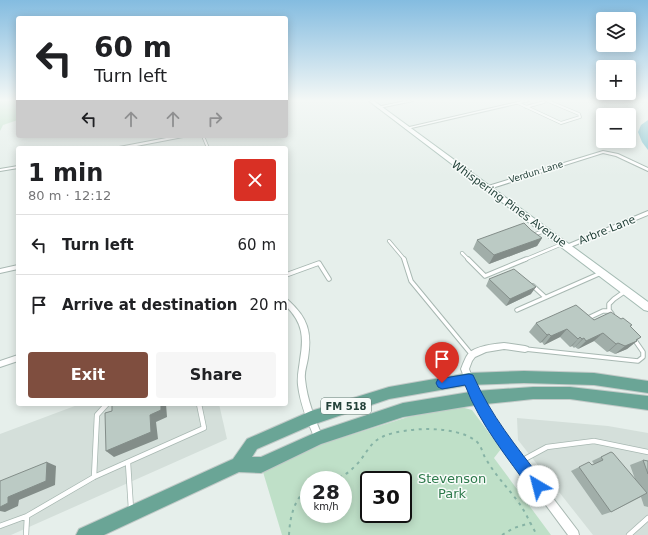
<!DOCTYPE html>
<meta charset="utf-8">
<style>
:root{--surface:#fff;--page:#f6f6f6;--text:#202124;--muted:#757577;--line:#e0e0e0;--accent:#7f4e3f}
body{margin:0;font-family:"DejaVu Sans",sans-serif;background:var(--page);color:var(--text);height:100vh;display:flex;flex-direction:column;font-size:15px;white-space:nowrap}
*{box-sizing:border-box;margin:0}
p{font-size:13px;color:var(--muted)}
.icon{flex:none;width:22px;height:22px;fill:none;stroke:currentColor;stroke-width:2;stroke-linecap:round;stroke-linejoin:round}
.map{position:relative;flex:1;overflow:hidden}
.panel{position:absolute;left:16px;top:146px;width:272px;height:260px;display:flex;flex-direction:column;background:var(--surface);border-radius:4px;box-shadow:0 2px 10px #0003}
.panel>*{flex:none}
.hud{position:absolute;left:16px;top:16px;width:272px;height:122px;border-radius:4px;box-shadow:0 2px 10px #0003;background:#fff;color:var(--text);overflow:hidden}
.tools{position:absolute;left:596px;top:12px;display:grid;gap:8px}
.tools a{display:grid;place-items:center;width:40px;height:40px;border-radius:4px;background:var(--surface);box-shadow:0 2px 10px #0003;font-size:20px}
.speed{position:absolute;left:300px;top:471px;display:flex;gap:8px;font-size:20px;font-weight:700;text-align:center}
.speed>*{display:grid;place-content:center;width:52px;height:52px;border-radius:50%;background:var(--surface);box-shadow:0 2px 10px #0003;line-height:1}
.speed small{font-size:10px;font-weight:400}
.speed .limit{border:2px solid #111;border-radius:6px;background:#fff;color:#111}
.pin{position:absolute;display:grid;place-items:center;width:34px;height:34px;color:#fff;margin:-41px -17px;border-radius:50% 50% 50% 0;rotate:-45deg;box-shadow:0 0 4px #0007}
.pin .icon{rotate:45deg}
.me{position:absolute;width:44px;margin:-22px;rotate:323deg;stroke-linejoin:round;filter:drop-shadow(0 0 3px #0008)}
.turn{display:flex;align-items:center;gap:14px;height:84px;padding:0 12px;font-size:18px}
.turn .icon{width:52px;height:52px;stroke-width:2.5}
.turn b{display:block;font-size:28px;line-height:34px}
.lanes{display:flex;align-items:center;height:38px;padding:0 12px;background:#0003;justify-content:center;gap:20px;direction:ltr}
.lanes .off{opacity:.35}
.round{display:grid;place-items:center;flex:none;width:42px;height:42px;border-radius:4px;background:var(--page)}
.head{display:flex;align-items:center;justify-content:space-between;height:68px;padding:0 12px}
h1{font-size:24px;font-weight:700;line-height:30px}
.primary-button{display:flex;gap:8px;margin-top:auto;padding:8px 12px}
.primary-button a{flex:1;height:46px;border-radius:4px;background:var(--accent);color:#fff;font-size:16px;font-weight:700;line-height:46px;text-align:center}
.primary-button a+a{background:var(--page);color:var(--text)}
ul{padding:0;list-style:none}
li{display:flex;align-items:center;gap:12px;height:60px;padding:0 12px;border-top:1px solid var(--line)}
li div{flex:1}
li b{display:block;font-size:15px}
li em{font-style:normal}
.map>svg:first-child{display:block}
.built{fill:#d4dfda}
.green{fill:#bfe0c8;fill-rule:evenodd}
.water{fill:#8ec9d4}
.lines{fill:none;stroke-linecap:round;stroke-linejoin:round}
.service-far3-casing{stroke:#a8b8b2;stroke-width:3.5}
.service-far2-casing{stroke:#a8b8b2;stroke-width:4}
.service-far1-casing{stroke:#a8b8b2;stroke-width:5.5}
.service-casing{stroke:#a8b8b2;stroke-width:6}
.minor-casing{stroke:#a8b8b2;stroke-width:2}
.secondary-casing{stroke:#a4bbb3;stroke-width:2}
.primary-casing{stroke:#c2cac8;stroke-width:2}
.path{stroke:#86b3a5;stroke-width:2;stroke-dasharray:3 4.5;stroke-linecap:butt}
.service-far3{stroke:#fff;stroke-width:2}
.service-far2{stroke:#fff;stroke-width:2.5}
.service-far1{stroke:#fff;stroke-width:3.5}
.service{stroke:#fff;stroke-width:4.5}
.minor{fill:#fff;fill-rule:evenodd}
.secondary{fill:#fff;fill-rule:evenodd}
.primary{fill:#6aa596;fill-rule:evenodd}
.wall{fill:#a1aea9}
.shaded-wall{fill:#838d89}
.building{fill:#bbcac4;stroke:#838d89}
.route{fill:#1a73e8;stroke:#114b97}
.labels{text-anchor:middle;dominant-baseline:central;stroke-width:3;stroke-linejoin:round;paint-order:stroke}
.far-street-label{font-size:9px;fill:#24423a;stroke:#f7fbf9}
.shield{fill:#f7fbf9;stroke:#637a73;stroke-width:1}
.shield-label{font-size:10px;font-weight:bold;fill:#24423a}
.street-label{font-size:11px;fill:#24423a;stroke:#f7fbf9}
.near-park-label{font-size:13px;fill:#2d7a4b;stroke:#f7fbf9}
</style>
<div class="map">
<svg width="648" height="535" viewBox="0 0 648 535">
<rect width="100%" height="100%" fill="#e6efeb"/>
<path class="built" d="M80 404H219L227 439 11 535H0V434Z
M517 418 608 426 648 433V535H593L518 440Z"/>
<path class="green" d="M0 101H18V120L3 125 0 131Z
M461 407 472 410 501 449 494 458 551 535H282L263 472 325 443 408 417ZM309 480H343V514H309ZM369 480H403V514H369Z"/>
<path class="water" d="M648 120V150L642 142 638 132 641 125Z"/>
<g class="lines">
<defs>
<path id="service-far3" d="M518 103 561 123 580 117 579 114 548 101
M526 107 544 102 543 101
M203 136 208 148"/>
<path id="service-far2" d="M533 235 544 231
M389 241 405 260
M462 253 469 260
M524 260 562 244"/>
<path id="service-far1" d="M404 259 411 281 472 355
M468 259 485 276 526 259
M286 275 319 263 329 279
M533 286 545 297
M517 310 601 273
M612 314 609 310V304L614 299 624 292
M586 319 603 311H609
M525 349 638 361 643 357V352L634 339"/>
<path id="service" d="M521 461 547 447 594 441 648 452
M128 463 131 509
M94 477 97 415 107 404
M27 516 94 477 204 428 199 404
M0 526 27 516 26 535
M629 535 648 518"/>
<path id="minor" d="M405 101H413L379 108 377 107Z
M522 101H529L407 129 405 128Z
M177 136H185L183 137 126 148H117L119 147Z
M603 151 618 154 648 168V171L616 156 603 153 489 189H487L485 188V187Z
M18 166V168L0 171V169Z
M648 211V215L568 248 566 249 563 247 564 246Z
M18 265V269L0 273V269Z
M286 299 288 300C308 318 312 332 308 358 307 365 304 372 305 379 307 400 315 419 323 438L322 441 319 442 316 441C308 423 300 404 298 385 297 376 299 369 300 360 304 337 303 323 286 306Z
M504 343 525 346 528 347 529 349 528 351 525 352 504 349 486 352 475 357 472 361 469 369 479 396 495 422 578 531 579 535H568L489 428 473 401 461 369C463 364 465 358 468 354 475 346 493 344 504 343Z
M18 355V361L0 367V361Z"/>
<path id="secondary" d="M369 101H374L648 302V311L644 310Z"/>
<path id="primary" d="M524 371 594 373 648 381V393L594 385 524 383 469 385 389 399 312 425 257 449 252 457H261L319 431 403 403 476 391 533 387H570L648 396V410L570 399H533L476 405 403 417 321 444 261 473 239 472 104 535H76L79 529 233 459 247 439 311 411 389 387 469 373Z"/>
</defs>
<use href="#service-far3" class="service-far3-casing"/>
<use href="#service-far2" class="service-far2-casing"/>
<use href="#service-far1" class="service-far1-casing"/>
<use href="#service" class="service-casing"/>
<use href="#minor" class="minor-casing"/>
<use href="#secondary" class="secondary-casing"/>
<use href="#primary" class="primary-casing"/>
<path class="path" d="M332 480C341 477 348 474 355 466 366 456 369 442 384 436 406 427 456 425 476 441 482 446 482 453 486 459 495 475 508 488 519 503 526 513 531 525 537 535
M289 535C290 516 294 499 309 487
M502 535 514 528 530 523"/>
<use href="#service-far3" class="service-far3"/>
<use href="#service-far2" class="service-far2"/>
<use href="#service-far1" class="service-far1"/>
<use href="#service" class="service"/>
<use href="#minor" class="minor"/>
<use href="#secondary" class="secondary"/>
<use href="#primary" class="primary"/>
</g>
<path class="wall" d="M542 238 537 246 489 264 473 249 477 240Z
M489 279 531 294 506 306 486 286Z
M621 319 630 327 637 341 627 349 615 354 609 351 607 352 594 341 578 349 575 347 574 348 572 346 570 347 560 337 544 345 542 342 540 343 529 332 536 323Z
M611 452 635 479 630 465 643 460 648 461V507L644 506 641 497 611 512 602 515 571 471 579 467 592 465 594 464 592 461Z"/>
<path class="shaded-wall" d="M542 238 537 246 489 264 494 255Z
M536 287 531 294 506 306 510 299Z
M567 329 560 337 544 345 551 336Z
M603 333 594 341 578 349 586 341Z
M549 334 542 342 540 343 547 335Z
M580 337 572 346 570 347Z
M641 337 635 342 637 341 627 349 615 354 625 346Z
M584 338 574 348 582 339Z
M618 343 609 351 607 352 616 344Z
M161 404H166L167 417 156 422 158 439 114 457 106 451 150 415Z
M47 462 56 466 55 485 19 500 18 506 5 512 0 511V507L8 497Z"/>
<path class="building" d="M524 223 531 230 542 238 494 255 477 240Z
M514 269 536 287 510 299 489 279Z
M576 305 594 320 611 312 621 319 623 318 632 325 630 326 641 337 636 340 637 341 625 346 618 343 616 344 603 333 586 341 584 338 582 339 580 337 578 339 567 329 551 336 549 334 547 335 536 323Z
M112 404H161V410L150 415 151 432 106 451 105 413 112 411Z
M611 452 613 453 647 493 611 512 579 467 589 462 592 465 603 460 601 457Z
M643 460 648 461V474Z
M47 462 46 481 8 497V503L0 507V481Z"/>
<linearGradient id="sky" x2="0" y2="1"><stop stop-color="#84bce0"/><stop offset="0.57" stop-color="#f4f8f6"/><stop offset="1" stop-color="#f4f8f6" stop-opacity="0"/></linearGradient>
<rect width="648" height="176" fill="url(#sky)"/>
<path class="route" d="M469 374 473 375C491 416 516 446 543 481L545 486 543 492 538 494 532 492C508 458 480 425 465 385L442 389 438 387 436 383 438 379Z"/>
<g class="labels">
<g class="far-street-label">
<text transform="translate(536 172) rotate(-17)">Verdun Lane</text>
</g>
<rect class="shield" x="321" y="398" width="50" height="16" rx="3"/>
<g class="shield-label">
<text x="346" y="406">FM 518</text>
</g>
<g class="street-label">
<text transform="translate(509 204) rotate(36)">Whispering Pines Avenue</text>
<text transform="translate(607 230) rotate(-22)">Arbre Lane</text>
</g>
<g class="near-park-label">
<text x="452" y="478">Stevenson<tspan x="452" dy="15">Park</tspan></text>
</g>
</g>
</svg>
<div class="tools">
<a><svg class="icon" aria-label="layers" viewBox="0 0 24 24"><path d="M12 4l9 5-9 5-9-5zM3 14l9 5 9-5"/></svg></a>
<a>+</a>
<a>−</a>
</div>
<div class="speed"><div>28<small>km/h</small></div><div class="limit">30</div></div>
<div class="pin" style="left:442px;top:383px;background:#d93025"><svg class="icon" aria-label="arrive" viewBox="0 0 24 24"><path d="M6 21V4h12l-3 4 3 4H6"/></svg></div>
<svg class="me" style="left:538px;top:486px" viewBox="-20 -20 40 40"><circle r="19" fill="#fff"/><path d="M0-13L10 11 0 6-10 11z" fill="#1a73e8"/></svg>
<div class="hud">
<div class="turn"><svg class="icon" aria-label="left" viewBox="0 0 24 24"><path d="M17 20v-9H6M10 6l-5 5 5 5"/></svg><div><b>60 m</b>Turn left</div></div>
<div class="lanes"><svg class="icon" aria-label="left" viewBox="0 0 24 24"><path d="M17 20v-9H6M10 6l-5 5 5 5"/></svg><svg class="icon off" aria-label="ahead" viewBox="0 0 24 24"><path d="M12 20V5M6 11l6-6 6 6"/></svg><svg class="icon off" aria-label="ahead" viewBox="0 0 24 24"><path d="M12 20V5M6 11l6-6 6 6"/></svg><svg class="icon off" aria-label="right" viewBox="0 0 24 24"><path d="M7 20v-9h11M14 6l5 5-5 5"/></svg></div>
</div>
<section class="panel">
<div class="head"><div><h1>1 min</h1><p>80 m · 12:12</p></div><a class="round" style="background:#d93025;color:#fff"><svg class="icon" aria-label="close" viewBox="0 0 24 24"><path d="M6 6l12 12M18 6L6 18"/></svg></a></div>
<ul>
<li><svg class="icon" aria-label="left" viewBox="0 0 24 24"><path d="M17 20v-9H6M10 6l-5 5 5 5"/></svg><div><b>Turn left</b></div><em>60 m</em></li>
<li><svg class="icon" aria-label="arrive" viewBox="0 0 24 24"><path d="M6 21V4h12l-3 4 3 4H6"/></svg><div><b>Arrive at destination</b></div><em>20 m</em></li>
</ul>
<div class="primary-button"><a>Exit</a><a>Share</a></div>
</section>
</div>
